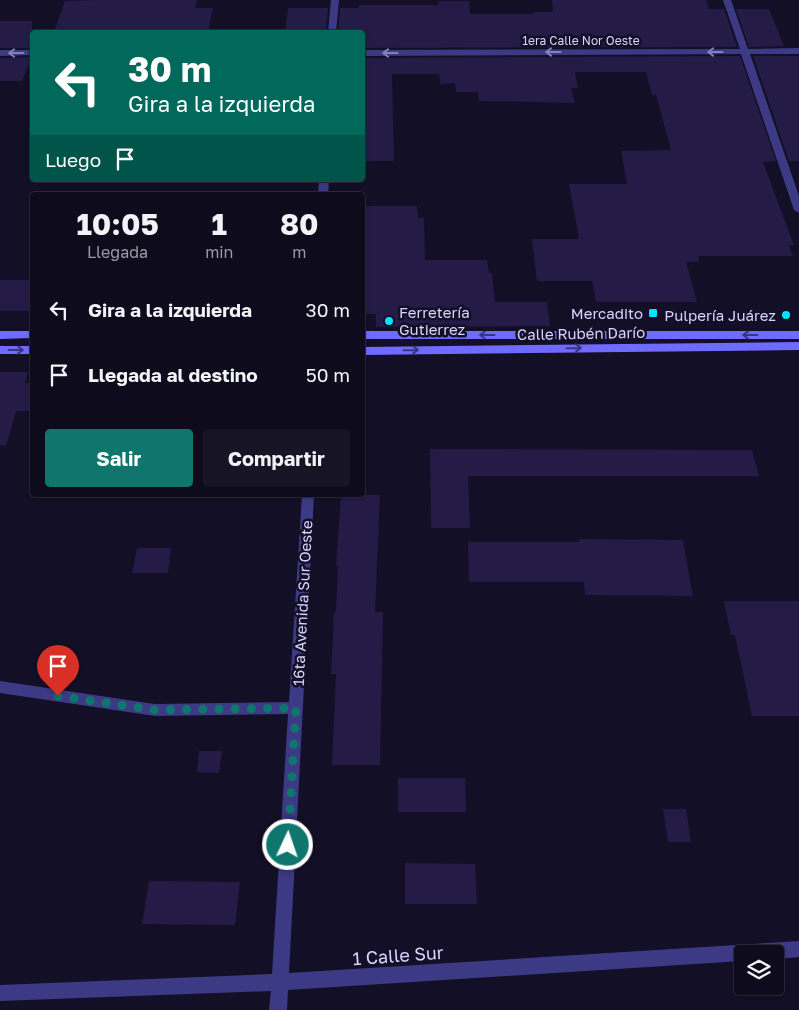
<!DOCTYPE html>
<html lang="es">
<meta charset="utf-8">
<style>
:root{--surface:#0e0b1c;--page:#171425;--text:#f1f3f6;--muted:#9b9ba3;--line:#2e2b3b;--accent:#0f766e}
body{margin:0;font-family:"Golos Text",sans-serif;background:var(--page);color:var(--text);height:100vh;display:flex;flex-direction:column;font-size:19px;white-space:nowrap}
*{box-sizing:border-box;margin:0}
p{font-size:16px;color:var(--muted)}
.icon{flex:none;width:28px;height:28px;fill:none;stroke:currentColor;stroke-width:2;stroke-linecap:round;stroke-linejoin:round}
.map{position:relative;flex:1;overflow:hidden}
.drawer{position:absolute;left:30px;top:192px;width:335px;height:305px;display:flex;flex-direction:column;background:var(--surface);border-radius:5px;box-shadow:0 1px 4px #0004,0 0 0 1px var(--line)}
.drawer>*{flex:none}
.guide{position:absolute;left:30px;top:30px;width:335px;height:152px;border-radius:5px;box-shadow:0 1px 4px #0004,0 0 0 1px var(--line);background:#00695c;color:#fff;overflow:hidden}
.controls{position:absolute;left:734px;top:945px;display:grid;gap:10px}
.controls a{display:grid;place-items:center;width:50px;height:50px;border-radius:5px;background:var(--surface);box-shadow:0 1px 4px #0004,0 0 0 1px var(--line);font-size:25px}
.pin{position:absolute;display:grid;place-items:center;width:42px;height:42px;color:#fff;margin:-51px -21px;border-radius:50% 50% 50% 0;rotate:-45deg;box-shadow:0 0 5px #0007}
.pin .icon{rotate:45deg}
.me{position:absolute;width:55px;margin:-28px;rotate:3deg;stroke-linejoin:round;filter:drop-shadow(0 0 4px #0008)}
.turn{display:flex;align-items:center;gap:18px;height:105px;padding:0 15px;font-size:22px}
.turn .icon{width:65px;height:65px;stroke-width:2.5}
.turn b{display:block;font-size:35px;line-height:42px}
.then{display:flex;align-items:center;height:48px;padding:0 15px;background:#0003;gap:10px;font-size:19px}
.eta{display:flex;justify-content:space-evenly;align-items:center;height:85px;text-align:center}
.eta b{font-size:30px;font-weight:700;line-height:35px}
.action{display:flex;gap:10px;margin-top:auto;padding:10px 15px}
.action a{flex:1;height:58px;border-radius:5px;background:var(--accent);color:#fff;font-size:20px;font-weight:700;line-height:58px;text-align:center}
.action a+a{background:var(--page);color:var(--text)}
ul{padding:0;list-style:none}
li{display:flex;align-items:center;gap:15px;height:65px;padding:0 15px}
li div{flex:1}
li b{display:block;font-size:19px}
li em{font-style:normal}
.map>svg:first-child{display:block}
.building{fill:#241b47}
.lines{fill:none;stroke-linecap:round;stroke-linejoin:round}
.street{fill:#3d3a85;fill-rule:evenodd}
.secondary{fill:#6f6bff;fill-rule:evenodd}
.oneway{stroke:#837fbc}
.oneway2{stroke:#38347d}
.route{stroke:#0f766e;stroke-width:9;stroke-dasharray:0 16.2}
.poi-dot{fill:#00e5ff;stroke:#130f26;stroke-width:2}
.labels{text-anchor:middle;dominant-baseline:central;stroke-width:5;stroke-linejoin:round;paint-order:stroke}
.far-street-label{font-size:12px;fill:#d9d4ff;stroke:#130f26}
.poi-label{font-size:15px;fill:#d9d4ff;stroke:#130f26;text-anchor:end}
.street-label{font-size:15px;fill:#d9d4ff;stroke:#130f26}
.near-street-label{font-size:18px;fill:#d9d4ff;stroke:#130f26}
</style>
<div class="map">
<svg width="799" height="1010" viewBox="0 0 799 1010">
<rect width="100%" height="100%" fill="#130f26"/>
<path class="building" d="M97 0H197L195 8H213L208 32H54L65 1Z
M552 0H706L709 9H724L737 47 362 48V32H338L340 8H359V5H439L438 1H469L470 14H534V12H553Z
M288 8H328L326 32H285Z
M736 9H769L784 46 749 47Z
M0 21H32V48H0Z
M740 56 776 161 763 162 794 245H789L793 256H698L699 262H686L697 302H596L592 281H537L532 239H579L569 184H627L621 151 671 150 656 95H652L646 72H575L578 88H571L575 103 479 101 478 92H456L455 83 440 84 439 74H392L394 161H362V58Z
M753 56H799V161H789Z
M32 57 22 81H0V58Z
M362 206H417L418 218H424L425 260H487L489 273H492L495 302H547L550 326 376 327V314H362Z
M0 280H32V311H0Z
M0 372H28L25 383H32V411H16L6 446 0 445Z
M430 449 752 450 759 476H468L470 528H431Z
M341 495H380L375 612H383L380 765H332L336 674H331L334 612H336L338 566H336Z
M579 539 683 540 693 596 585 595 584 582H469L468 542H579Z
M137 548H171L168 573H132Z
M724 601H799V716H752L735 635H731Z
M199 751H222L219 773 197 772Z
M398 778H465L466 812H398Z
M663 809H686L691 842H668Z
M405 863 475 864 477 904H405Z
M149 881 240 882 235 925 142 924Z"/>
<g class="lines">
<path class="street" d="M331 0H339L336 32H328Z
M723 0H731L748 49 799 48V54H750L799 196V213L794 210 741 54 362 56V50L740 49Z
M0 50H32V55L0 56Z
M319 180H329L328 195H318Z
M302 495H314L289 973 799 941V957L775 959V954H742V961L288 990 287 1010H269L271 991 0 1001V985L272 974 288 714 155 716 0 693V681L155 704 289 702Z"/>
<path class="secondary" d="M0 331H32V338L0 339Z
M362 331H799V339H362Z
M799 342V350L362 355V347Z
M0 346H32V354H0Z"/>
</g>
<defs><path id="oneway-shaft" d="M-6 0H5M1.5-3L5.5 0L1.5 3" fill="none" stroke-width="1.6" stroke-linecap="round" stroke-linejoin="round" transform="scale(1.25)"/></defs>
<g class="oneway">
<use href="#oneway-shaft" transform="translate(553 52) rotate(180)"/>
<use href="#oneway-shaft" transform="translate(715 52) rotate(180)"/>
<use href="#oneway-shaft" transform="translate(16 53) rotate(180)"/>
<use href="#oneway-shaft" transform="translate(390 53) rotate(180)"/>
</g>
<g class="oneway2">
<use href="#oneway-shaft" transform="translate(487 335) rotate(-180)"/>
<use href="#oneway-shaft" transform="translate(750 335) rotate(180)"/>
<use href="#oneway-shaft" transform="translate(574 348) rotate(-1)"/>
<use href="#oneway-shaft" transform="translate(16 350)"/>
<use href="#oneway-shaft" transform="translate(411 350) rotate(-1)"/>
</g>
<g class="lines">
<path class="route" d="M58 696 155 710 296 708 288 845"/>
</g>
<g class="poi-dot">
<rect x="648" y="308" width="10" height="10" rx="2.5"/>
<circle cx="786" cy="315" r="5"/>
<circle cx="389" cy="321" r="5"/>
</g>
<g class="labels">
<g class="far-street-label">
<text x="581" y="40">1era Calle Nor Oeste</text>
</g>
<g class="poi-label">
<text x="399" y="312" text-anchor="start">Ferretería<tspan x="399" dy="17">Gutierrez</tspan></text>
<text x="643" y="313">Mercadito</text>
<text x="776" y="315">Pulpería Juárez</text>
</g>
<g class="street-label">
<text transform="translate(581 333) rotate(-1)">Calle Rubén Darío</text>
<text transform="translate(302 603) rotate(-87)">16ta Avenida Sur Oeste</text>
</g>
<g class="near-street-label">
<text transform="translate(398 955) rotate(-4)">1 Calle Sur</text>
</g>
</g>
</svg>
<div class="controls">
<a><svg class="icon" aria-label="layers" viewBox="0 0 24 24"><path d="M12 4l9 5-9 5-9-5zM3 14l9 5 9-5"/></svg></a>
</div>
<div class="pin" style="left:58px;top:696px;background:#d93025"><svg class="icon" aria-label="arrive" viewBox="0 0 24 24"><path d="M6 21V4h12l-3 4 3 4H6"/></svg></div>
<svg class="me" style="left:288px;top:845px" viewBox="-20 -20 40 40"><circle r="17" fill="#0f766e" stroke="#fff" stroke-width="3"/><path d="M0-11L8 9 0 5-8 9z" fill="#fff"/></svg>
<div class="guide">
<div class="turn"><svg class="icon" aria-label="left" viewBox="0 0 24 24"><path d="M17 20v-9H6M10 6l-5 5 5 5"/></svg><div><b>30 m</b>Gira a la izquierda</div></div>
<div class="then">Luego<svg class="icon" aria-label="arrive" viewBox="0 0 24 24"><path d="M6 21V4h12l-3 4 3 4H6"/></svg></div>
</div>
<section class="drawer">
<div class="eta">
<div><b>10:05</b><p>Llegada</p></div>
<div><b>1</b><p>min</p></div>
<div><b>80</b><p>m</p></div>
</div>
<ul>
<li><svg class="icon" aria-label="left" viewBox="0 0 24 24"><path d="M17 20v-9H6M10 6l-5 5 5 5"/></svg><div><b>Gira a la izquierda</b></div><em>30 m</em></li>
<li><svg class="icon" aria-label="arrive" viewBox="0 0 24 24"><path d="M6 21V4h12l-3 4 3 4H6"/></svg><div><b>Llegada al destino</b></div><em>50 m</em></li>
</ul>
<div class="action"><a>Salir</a><a>Compartir</a></div>
</section>
</div>
